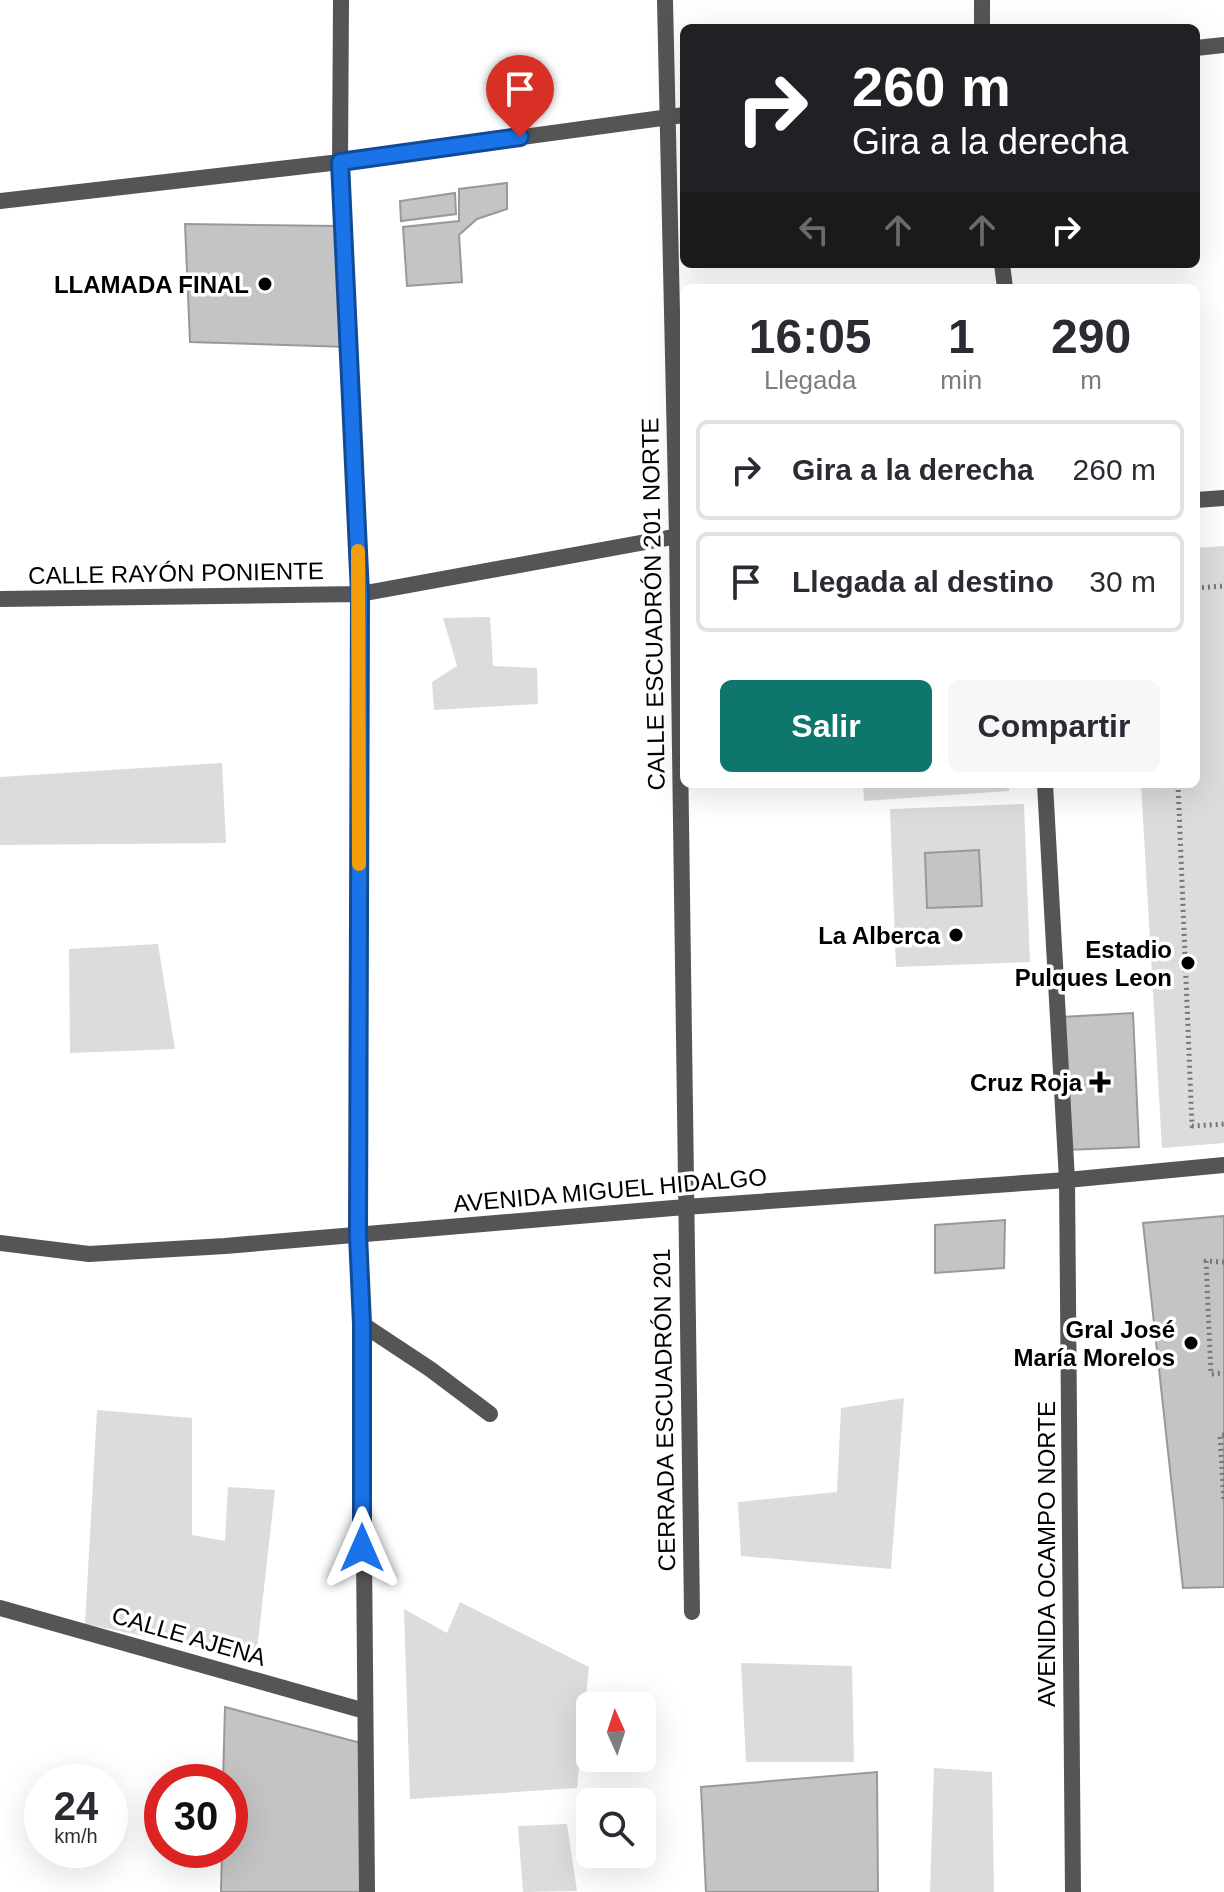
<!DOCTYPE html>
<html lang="es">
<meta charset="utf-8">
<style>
:root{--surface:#fff;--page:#f7f7f7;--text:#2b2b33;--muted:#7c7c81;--line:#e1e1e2;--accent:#0f766e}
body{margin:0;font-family:Arial,sans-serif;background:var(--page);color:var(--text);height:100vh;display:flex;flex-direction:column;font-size:30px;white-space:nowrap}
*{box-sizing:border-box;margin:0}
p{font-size:26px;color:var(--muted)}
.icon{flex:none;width:44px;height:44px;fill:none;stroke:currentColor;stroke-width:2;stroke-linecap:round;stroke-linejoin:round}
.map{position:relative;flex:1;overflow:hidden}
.drawer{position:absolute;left:680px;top:284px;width:520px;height:504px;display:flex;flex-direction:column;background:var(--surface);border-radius:12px;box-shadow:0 8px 32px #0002}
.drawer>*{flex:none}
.guide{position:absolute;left:680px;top:24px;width:520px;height:244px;border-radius:12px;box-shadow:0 8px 32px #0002;background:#202124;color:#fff;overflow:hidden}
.needle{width:52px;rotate:357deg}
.fabs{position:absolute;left:576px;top:1692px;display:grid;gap:16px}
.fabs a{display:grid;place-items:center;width:80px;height:80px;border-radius:12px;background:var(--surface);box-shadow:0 8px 32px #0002;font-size:40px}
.speed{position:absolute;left:24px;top:1764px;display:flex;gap:16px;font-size:40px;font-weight:700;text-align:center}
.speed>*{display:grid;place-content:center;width:104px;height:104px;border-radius:50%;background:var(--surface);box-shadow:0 8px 32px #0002;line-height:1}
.speed small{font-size:20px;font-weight:400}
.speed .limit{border:12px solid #d22;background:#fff;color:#111}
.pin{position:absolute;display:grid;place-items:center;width:68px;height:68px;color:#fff;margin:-82px -34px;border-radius:50% 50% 50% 0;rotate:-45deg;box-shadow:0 0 8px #0007}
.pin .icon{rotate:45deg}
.me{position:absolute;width:88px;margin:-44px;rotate:0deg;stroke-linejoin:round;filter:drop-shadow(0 0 6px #0008)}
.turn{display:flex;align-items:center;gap:28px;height:168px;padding:0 40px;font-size:36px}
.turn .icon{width:104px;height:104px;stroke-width:2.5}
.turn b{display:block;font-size:56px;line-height:68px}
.lanes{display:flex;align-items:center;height:76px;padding:0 40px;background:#0003;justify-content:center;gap:40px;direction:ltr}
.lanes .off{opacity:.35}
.eta{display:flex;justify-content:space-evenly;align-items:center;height:136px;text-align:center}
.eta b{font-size:48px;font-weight:700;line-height:56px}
.cta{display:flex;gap:16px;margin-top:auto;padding:16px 40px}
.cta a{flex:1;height:92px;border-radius:12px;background:var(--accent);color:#fff;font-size:32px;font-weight:700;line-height:92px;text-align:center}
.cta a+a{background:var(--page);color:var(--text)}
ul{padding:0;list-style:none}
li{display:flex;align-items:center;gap:24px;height:100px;margin:0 16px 12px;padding:0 24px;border:4px solid var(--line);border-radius:12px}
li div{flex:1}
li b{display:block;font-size:30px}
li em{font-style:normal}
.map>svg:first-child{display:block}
.green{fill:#dcdcdc}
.building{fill:#c4c4c4;stroke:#999;stroke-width:2}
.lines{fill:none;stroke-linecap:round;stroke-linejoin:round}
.path{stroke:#777;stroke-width:5;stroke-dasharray:2 4;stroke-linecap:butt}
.service{stroke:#555;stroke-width:16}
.minor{stroke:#555;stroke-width:16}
.tertiary{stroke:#555;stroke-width:16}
.route-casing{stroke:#114b97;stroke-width:20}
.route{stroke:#1a73e8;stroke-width:14}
.slow{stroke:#f59e0b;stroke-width:14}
.poi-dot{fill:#000;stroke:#fff;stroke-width:3}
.labels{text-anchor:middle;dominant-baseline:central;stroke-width:7;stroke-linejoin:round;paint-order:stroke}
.poi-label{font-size:24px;font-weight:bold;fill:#000;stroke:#fff;text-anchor:end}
.street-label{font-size:24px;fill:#000;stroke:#fff}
</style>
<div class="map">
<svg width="1224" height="1892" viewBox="0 0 1224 1892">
<rect width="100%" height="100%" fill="#fff"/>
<path class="green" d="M1224 546V1143L1162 1148 1141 784H1196V548Z
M490 617 493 666 537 668 538 704 434 710 432 682 457 666 443 618Z
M222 763 226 843 0 845V777Z
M863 784H1009V791L864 801Z
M1024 804 1030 962 896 967 890 809Z
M158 944 175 1049 70 1053 69 949Z
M904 1398 891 1569 741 1556 738 1502 837 1492 841 1408Z
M97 1410 192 1418V1535L225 1541 228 1487 275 1490 256 1659 85 1624Z
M460 1602 589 1667 577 1788 410 1799 404 1609 447 1633Z
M741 1663 852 1666 854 1762H746Z
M934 1768 992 1772 994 1892H930Z
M567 1824 577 1891 523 1892 518 1826Z"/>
<path class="building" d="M507 183V209L477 219 459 235 462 282 407 286 403 227 459 221V189Z
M455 193 456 214 401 221 400 201Z
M185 224 340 226 347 347 190 342Z
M979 850 982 906 927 908 925 853Z
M1133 1013 1139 1147 1067 1150 1061 1017Z
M1224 1216V1587L1183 1588 1143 1223Z
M1005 1220 1004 1268 935 1273V1225Z
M225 1707 361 1743V1892H221L222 1850H230V1782H223Z
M877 1772 878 1892H706L701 1787Z"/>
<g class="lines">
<path class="path" d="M1196 588 1224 586
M1178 784 1192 1126 1224 1124
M1224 1262 1206 1261 1211 1374 1224 1373
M1224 1435H1220L1224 1502"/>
<path class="service" d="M362 1324 430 1369 490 1414"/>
<path class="minor" d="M341 0 340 162 360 594 358 1235 362 1324 367 1892
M665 0 677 535 692 1612
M1196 48 1224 45
M0 201 340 162 684 115
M1196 500 1224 498
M0 599 360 594 684 535
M0 1243 89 1254 225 1246 685 1207 1067 1180 1224 1165
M0 1608 365 1711"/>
<path class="tertiary" d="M982 28V0
M1002 264 1005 288
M1045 784 1067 1180 1073 1892"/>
</g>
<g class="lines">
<defs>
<path id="route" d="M362 1548V1324L358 1235 360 594 340 162 520 137"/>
</defs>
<use href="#route" class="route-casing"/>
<use href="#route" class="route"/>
<path class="slow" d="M358 551 359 864"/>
</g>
<g class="poi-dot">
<circle cx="265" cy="284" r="8"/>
<circle cx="956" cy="935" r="8"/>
<circle cx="1188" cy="963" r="8"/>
<path d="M1096 1070h8v8h8v8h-8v8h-8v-8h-8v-8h8z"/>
<circle cx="1191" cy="1343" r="8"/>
</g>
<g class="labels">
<g class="poi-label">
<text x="249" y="284">LLAMADA FINAL</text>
<text x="940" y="935">La Alberca</text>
<text x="1172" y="949">Estadio<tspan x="1172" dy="28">Pulques Leon</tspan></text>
<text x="1082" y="1082">Cruz Roja</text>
<text x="1175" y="1329">Gral José<tspan x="1175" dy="28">María Morelos</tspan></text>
</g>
<g class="street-label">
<text transform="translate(176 573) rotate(-1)">CALLE RAYÓN PONIENTE</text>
<text transform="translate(653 604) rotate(-91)">CALLE ESCUADRÓN 201 NORTE</text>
<text transform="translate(610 1190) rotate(-5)">AVENIDA MIGUEL HIDALGO</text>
<text transform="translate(664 1410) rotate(-91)">CERRADA ESCUADRÓN 201</text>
<text transform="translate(1046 1554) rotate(-90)">AVENIDA OCAMPO NORTE</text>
<text transform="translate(189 1636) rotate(16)">CALLE AJENA</text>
</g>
</g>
</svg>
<div class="fabs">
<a><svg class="needle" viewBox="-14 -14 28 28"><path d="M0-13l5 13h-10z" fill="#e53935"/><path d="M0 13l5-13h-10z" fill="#7c7c81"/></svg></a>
<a><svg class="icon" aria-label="search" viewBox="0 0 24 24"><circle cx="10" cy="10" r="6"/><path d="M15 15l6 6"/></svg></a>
</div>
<div class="speed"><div>24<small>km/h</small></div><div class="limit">30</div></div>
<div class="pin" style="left:520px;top:137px;background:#d93025"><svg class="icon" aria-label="arrive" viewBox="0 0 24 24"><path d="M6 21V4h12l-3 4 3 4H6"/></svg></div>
<svg class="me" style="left:362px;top:1548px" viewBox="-20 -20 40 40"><path d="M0-17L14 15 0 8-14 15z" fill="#1a73e8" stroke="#fff" stroke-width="4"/></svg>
<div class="guide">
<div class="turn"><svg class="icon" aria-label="right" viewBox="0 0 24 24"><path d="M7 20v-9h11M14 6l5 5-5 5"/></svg><div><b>260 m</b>Gira a la derecha</div></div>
<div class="lanes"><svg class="icon off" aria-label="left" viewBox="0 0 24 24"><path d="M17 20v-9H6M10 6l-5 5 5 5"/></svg><svg class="icon off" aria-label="ahead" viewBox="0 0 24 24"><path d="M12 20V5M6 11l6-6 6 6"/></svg><svg class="icon off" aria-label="ahead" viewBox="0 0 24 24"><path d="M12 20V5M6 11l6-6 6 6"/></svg><svg class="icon" aria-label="right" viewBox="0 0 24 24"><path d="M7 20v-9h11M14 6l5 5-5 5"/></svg></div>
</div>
<section class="drawer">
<div class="eta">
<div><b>16:05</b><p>Llegada</p></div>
<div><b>1</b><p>min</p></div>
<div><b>290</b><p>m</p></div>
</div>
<ul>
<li><svg class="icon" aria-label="right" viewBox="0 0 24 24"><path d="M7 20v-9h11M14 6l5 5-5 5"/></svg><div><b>Gira a la derecha</b></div><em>260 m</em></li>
<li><svg class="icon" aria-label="arrive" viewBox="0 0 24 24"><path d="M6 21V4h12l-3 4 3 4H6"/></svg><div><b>Llegada al destino</b></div><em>30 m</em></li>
</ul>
<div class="cta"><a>Salir</a><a>Compartir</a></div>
</section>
</div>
